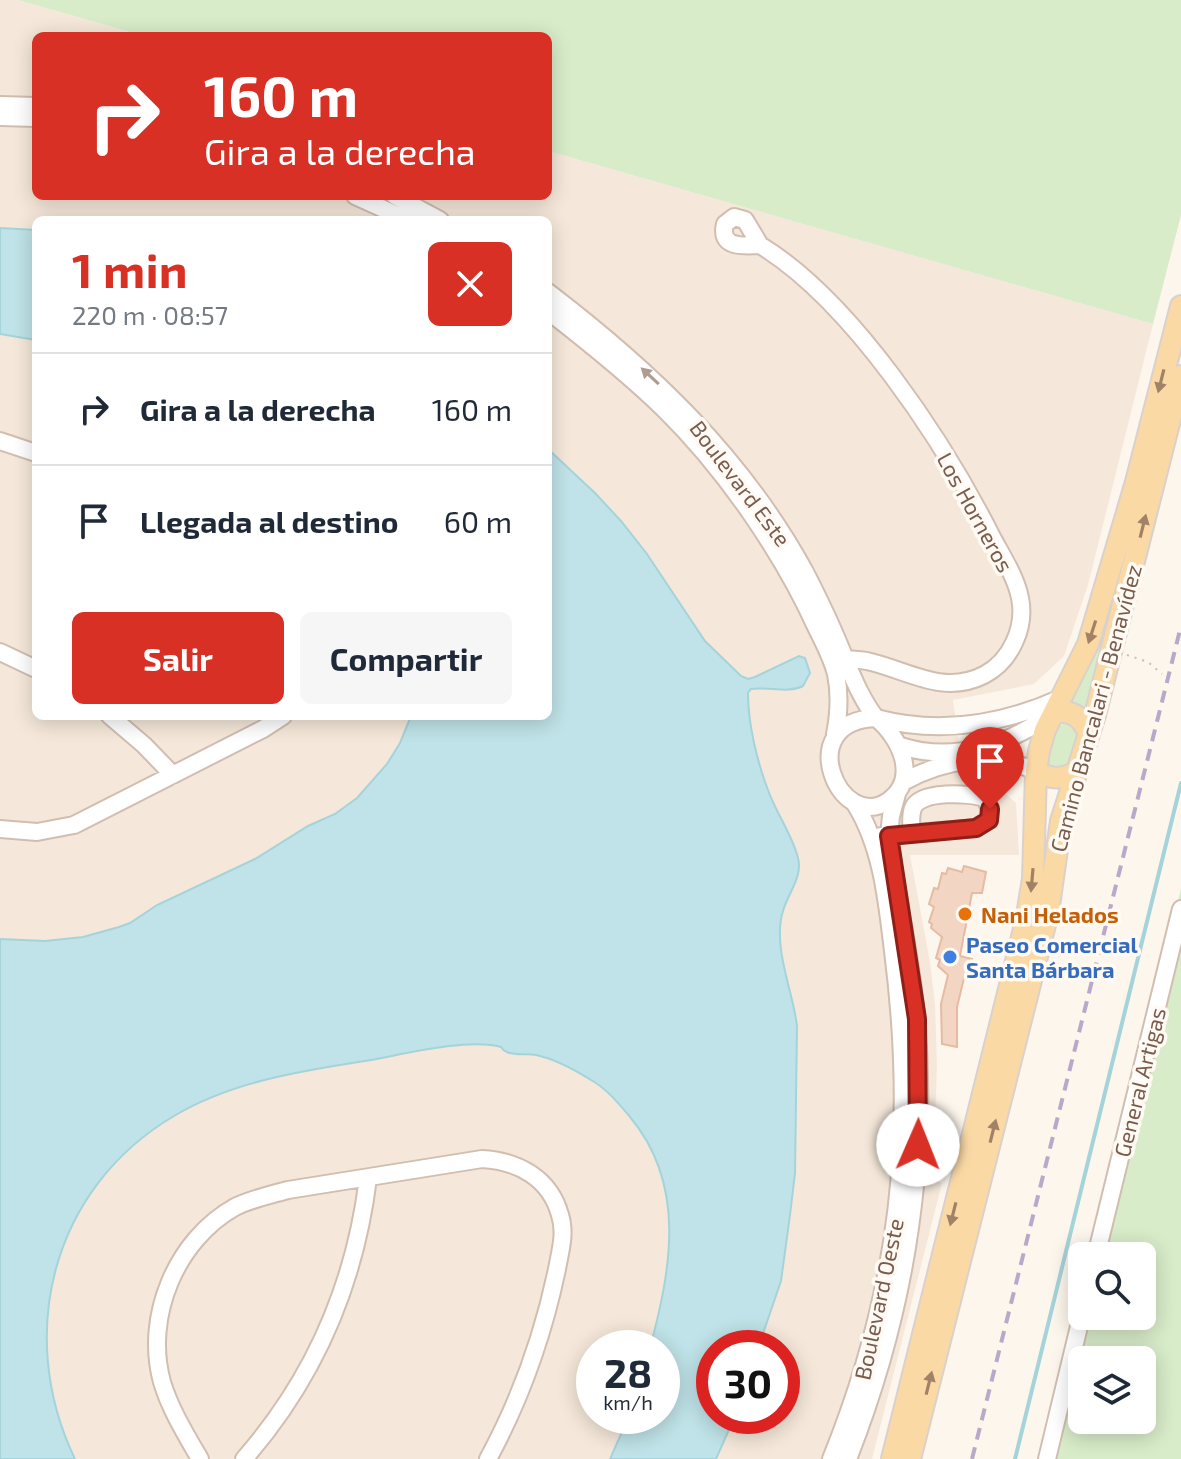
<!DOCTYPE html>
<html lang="es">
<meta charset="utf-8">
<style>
:root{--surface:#fff;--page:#f6f6f7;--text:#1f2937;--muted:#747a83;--line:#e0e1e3;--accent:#d93025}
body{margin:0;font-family:"Exo 2",sans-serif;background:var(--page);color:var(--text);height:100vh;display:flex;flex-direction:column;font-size:30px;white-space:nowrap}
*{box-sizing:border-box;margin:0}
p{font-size:26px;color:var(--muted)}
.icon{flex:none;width:44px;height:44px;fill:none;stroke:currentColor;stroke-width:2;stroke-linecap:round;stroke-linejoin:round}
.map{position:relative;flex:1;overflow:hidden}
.drawer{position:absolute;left:32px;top:216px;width:520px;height:504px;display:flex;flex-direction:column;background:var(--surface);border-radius:12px;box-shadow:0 4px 20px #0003}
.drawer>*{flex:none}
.guide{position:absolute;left:32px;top:32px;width:520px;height:168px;border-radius:12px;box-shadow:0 4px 20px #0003;background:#d93025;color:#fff;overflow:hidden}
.controls{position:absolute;left:1068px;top:1242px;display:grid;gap:16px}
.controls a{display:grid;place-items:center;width:88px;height:88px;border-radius:12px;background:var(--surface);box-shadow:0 4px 20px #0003;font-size:40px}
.speed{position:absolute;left:576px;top:1330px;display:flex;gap:16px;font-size:40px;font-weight:700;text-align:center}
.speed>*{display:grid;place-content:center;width:104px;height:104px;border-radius:50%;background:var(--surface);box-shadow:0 4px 20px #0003;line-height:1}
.speed small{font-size:20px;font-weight:400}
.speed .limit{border:12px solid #d22;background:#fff;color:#111}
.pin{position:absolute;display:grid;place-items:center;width:68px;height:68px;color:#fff;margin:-82px -34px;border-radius:50% 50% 50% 0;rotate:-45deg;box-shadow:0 0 8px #0007}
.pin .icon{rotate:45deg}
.me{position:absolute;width:88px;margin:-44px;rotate:1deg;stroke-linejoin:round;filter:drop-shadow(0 0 6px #0008)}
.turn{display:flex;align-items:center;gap:28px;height:168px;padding:0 40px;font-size:36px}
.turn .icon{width:104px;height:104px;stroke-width:2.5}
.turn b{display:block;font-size:56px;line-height:68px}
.round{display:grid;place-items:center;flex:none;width:84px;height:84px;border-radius:12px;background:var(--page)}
.head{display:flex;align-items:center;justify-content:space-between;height:136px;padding:0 40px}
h1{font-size:48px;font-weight:700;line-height:60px;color:var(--accent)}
.cta{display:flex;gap:16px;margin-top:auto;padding:16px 40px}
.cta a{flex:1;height:92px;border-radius:12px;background:var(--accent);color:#fff;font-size:32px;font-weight:700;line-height:92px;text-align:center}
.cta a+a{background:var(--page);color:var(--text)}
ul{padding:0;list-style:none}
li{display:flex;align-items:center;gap:24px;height:112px;padding:0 40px;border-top:2px solid var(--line)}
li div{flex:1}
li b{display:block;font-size:30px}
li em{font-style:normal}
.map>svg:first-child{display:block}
.residential{fill:#f5e8da;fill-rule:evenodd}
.green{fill:#d8ecc9;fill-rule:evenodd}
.water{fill:#bfe3e8;stroke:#a5d3da;stroke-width:2}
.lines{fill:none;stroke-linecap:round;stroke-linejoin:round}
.stream{stroke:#a5d3da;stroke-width:4}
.building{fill:#f3d5c3;stroke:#e6bba3;stroke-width:2}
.minor-casing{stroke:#d1beb0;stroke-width:20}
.major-casing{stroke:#dad1cd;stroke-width:24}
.path{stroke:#d9b8a5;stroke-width:2;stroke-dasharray:2 6;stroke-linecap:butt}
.minor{stroke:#fff;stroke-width:16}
.major{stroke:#fbd9a5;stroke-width:20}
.rail{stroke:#b9a8c9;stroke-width:4;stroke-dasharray:12 8;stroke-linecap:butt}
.oneway{fill:#af9d94}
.oneway2{fill:#a18267}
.route-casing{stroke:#8d1f18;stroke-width:20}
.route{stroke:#d93025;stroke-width:14}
.food-dot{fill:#e8710a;stroke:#fffaf3;stroke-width:3}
.shop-dot{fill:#3f7fe0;stroke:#fffaf3;stroke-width:3}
.labels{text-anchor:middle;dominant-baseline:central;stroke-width:7;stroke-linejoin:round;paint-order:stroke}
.street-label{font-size:22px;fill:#7a5c4d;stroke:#fffaf3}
.food-label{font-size:22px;font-weight:bold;fill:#c56008;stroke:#fffaf3;text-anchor:start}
.shop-label{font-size:22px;font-weight:bold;fill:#366cbe;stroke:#fffaf3;text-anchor:start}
</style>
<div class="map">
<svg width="1181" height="1459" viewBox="0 0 1181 1459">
<rect width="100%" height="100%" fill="#fdf6ec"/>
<path class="residential" d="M0 0H18L144 36H36V196H548V151L1153 324 1088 585 1064 656 1034 684 953 700 963 775 994 784 1016 803 1019 855H910L930 962 935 1004 937 1066 933 1180 942 1183 872 1459H0ZM36 220H548V716H36ZM594 1348H662V1416H594ZM714 1348H782V1416H714Z"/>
<path class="green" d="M18 0H1181V215L1153 324 548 151V36H144Z
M1181 338V355L1153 466 1085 711 1070 702 1091 663 1108 617Z
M1067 723 1074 726 1078 738 1069 763 1058 769 1050 767 1046 760C1050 745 1051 726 1067 723Z
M1181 888V1459H1052L1084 1316H1142V1256H1098ZM1082 1360H1142V1420H1082Z"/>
<path class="water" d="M0 228 36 230V340L0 334Z
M548 449 595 493 621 521 647 554 705 641 741 676 748 679 755 677 799 656 805 658 810 673 803 686C787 694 769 686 751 689L748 693C748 724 757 761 768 790 776 813 792 834 798 858 803 877 788 893 783 911 772 946 793 991 797 1026L795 1173 790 1215 781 1281 758 1348H714V1416H735L716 1459H610L629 1416H662V1348H650C671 1269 687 1185 630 1117 619 1104 607 1089 591 1080 575 1070 555 1059 536 1055 527 1053 515 1056 507 1052 498 1048 506 1048 497 1046 462 1039 401 1055 365 1061 300 1071 231 1082 174 1116 52 1188 15 1334 75 1459H0V939L45 941 83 937 119 927 130 923 157 905 255 859 308 826 335 814 357 798 387 764 400 743 411 716H548Z"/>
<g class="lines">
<path class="stream" d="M1015 1459 1181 783"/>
</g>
<path class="building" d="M964 866 986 872 982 893H972L960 956 972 959 968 975 965 974 957 1007V1047L942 1044 941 1004 948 975 938 966 940 960 936 958 942 937 931 928 932 924 929 922 934 907 929 904 934 888 938 889 942 873 946 874 948 868 962 872Z"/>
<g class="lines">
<defs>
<path id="minor" d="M0 105 36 106
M0 117 36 118
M355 196 408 220
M395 196 440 220
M734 217 745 220 760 245C742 246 719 248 725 224Z
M760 245C852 301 944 442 992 537 1002 556 1016 577 1020 598 1026 627 1011 661 984 675 942 696 908 670 867 661 855 659 843 659 831 659
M548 292C650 370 741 456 804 570 819 599 833 628 845 659 854 680 862 700 876 718 940 735 1001 725 1061 698
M548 311C588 342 628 374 664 409 725 469 782 552 817 629 824 643 832 658 836 674 840 694 839 714 835 734
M0 441 36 453
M0 652 36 669
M110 716 144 745 173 775
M876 718C900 737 920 779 888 801 840 834 791 721 876 718Z
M901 746C954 763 1008 745 1053 713
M903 782C944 759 992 752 1036 771
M0 829 37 832 74 825 263 729 283 716
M881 836 976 828 989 820 990 809 985 798C970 793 920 790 913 808 910 816 911 825 912 833
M1096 1256 1181 909
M200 1459C186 1435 170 1409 162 1382 144 1317 176 1240 235 1207 251 1199 270 1195 288 1190L482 1159C518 1161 550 1178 560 1215 566 1233 560 1252 557 1269 543 1336 520 1400 488 1459
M244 1459C314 1379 355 1284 368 1178
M831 1459C900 1289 916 1132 893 951 887 901 882 847 855 804
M848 1459C904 1317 929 1170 916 1017 911 956 896 897 889 836L891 816 897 794
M1047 1459 1082 1314"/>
<path id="major" d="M1054 712C1071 710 1082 716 1088 733
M1036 771C1051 780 1064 780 1079 770
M892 1459 1026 921 1033 879 1036 771 1039 751 1045 730 1088 644 1136 482 1181 306
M910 1459 1048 913 1061 821 1095 715 1181 376"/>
</defs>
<use href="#minor" class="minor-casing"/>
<use href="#major" class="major-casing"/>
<path class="path" d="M1127 655 1148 662 1162 674"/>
<use href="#minor" class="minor"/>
<use href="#major" class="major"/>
<path class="rail" d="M972 1459 1181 626"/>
</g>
<defs><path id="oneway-solid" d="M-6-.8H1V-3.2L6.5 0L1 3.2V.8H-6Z" transform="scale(2)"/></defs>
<use class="oneway" href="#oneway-solid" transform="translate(650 376) rotate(-137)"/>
<g class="oneway2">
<use href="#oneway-solid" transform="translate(1161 381) rotate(104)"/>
<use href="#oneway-solid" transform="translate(1143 526) rotate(-76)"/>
<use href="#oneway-solid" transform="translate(1092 632) rotate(108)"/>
<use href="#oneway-solid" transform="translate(1032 880) rotate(95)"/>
<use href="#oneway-solid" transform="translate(993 1131) rotate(-76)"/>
<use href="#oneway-solid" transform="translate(953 1214) rotate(104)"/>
<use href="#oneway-solid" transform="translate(929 1383) rotate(-76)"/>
</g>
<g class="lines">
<defs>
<path id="route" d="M918 1145 917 1019 889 836 976 828 989 820 990 809"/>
</defs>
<use href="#route" class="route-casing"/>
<use href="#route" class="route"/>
</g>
<circle class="food-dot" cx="965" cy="914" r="8"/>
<circle class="shop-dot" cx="950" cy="957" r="8"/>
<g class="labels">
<g class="street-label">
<text transform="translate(741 483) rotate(53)">Boulevard Este</text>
<text transform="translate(976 512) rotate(61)">Los Horneros</text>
<text transform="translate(1095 708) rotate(-75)">Camino Bancalari - Benavídez</text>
<text transform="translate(1139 1082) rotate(-76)">General Artigas</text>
<text transform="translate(878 1299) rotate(-78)">Boulevard Oeste</text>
</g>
<g class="food-label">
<text x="981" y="914">Nani Helados</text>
</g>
<g class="shop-label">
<text x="966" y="944">Paseo Comercial<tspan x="966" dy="25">Santa Bárbara</tspan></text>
</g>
</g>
</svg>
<div class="controls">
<a><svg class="icon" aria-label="search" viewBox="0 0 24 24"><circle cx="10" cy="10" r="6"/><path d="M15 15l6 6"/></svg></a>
<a><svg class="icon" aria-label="layers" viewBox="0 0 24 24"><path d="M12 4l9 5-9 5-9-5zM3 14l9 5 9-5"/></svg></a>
</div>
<div class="speed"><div>28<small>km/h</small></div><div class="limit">30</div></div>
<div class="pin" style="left:990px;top:809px;background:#d93025"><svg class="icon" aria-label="arrive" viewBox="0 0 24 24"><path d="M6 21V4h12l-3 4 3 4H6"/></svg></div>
<svg class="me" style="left:918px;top:1145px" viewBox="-20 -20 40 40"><circle r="19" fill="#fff"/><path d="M0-13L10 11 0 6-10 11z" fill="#d93025"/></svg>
<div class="guide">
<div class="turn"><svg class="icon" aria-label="right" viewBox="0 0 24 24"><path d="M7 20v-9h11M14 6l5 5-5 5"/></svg><div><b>160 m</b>Gira a la derecha</div></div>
</div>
<section class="drawer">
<div class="head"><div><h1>1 min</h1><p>220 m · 08:57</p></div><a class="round" style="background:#d93025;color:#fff"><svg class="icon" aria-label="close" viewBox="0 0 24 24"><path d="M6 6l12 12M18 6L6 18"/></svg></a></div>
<ul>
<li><svg class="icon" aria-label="right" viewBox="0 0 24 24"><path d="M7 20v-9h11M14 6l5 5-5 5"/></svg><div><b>Gira a la derecha</b></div><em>160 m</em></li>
<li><svg class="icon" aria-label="arrive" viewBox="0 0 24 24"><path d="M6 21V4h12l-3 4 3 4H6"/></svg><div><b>Llegada al destino</b></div><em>60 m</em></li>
</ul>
<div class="cta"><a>Salir</a><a>Compartir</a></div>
</section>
</div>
